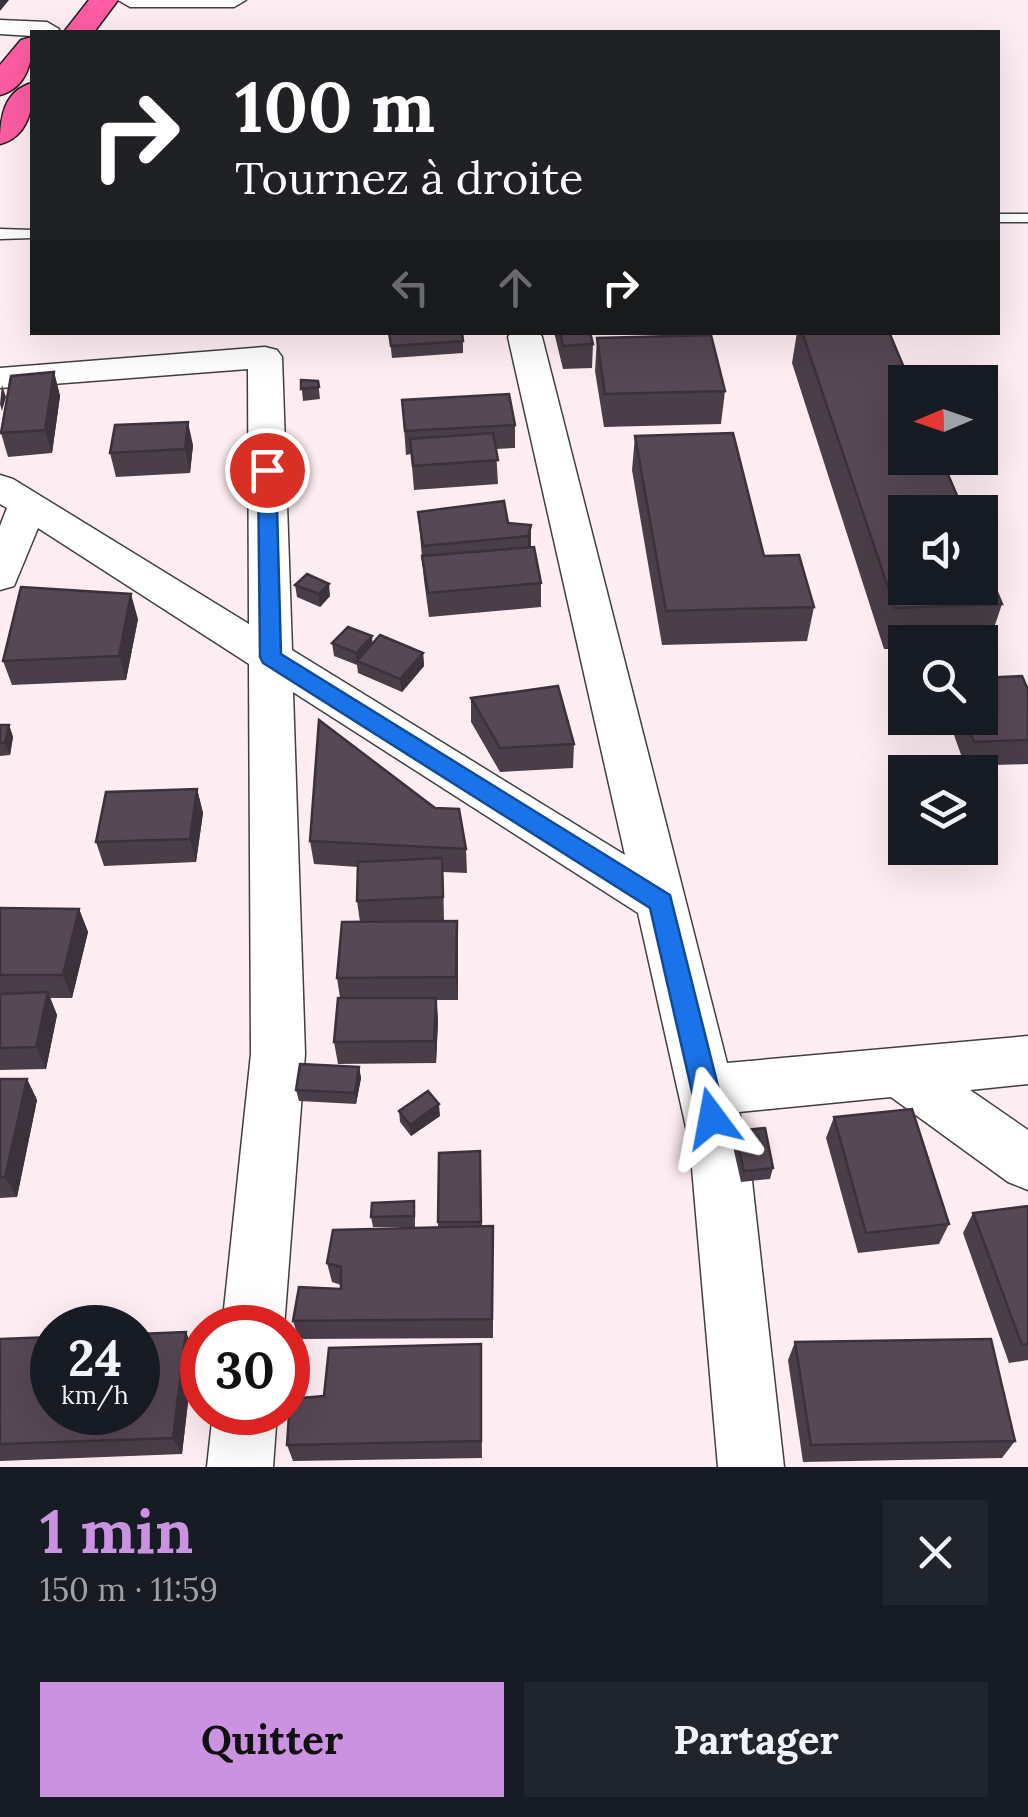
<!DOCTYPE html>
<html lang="fr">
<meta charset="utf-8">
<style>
:root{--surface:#171b24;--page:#20242c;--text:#f1f3f6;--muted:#9ea1a6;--accent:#cb92e1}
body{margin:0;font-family:Lora,serif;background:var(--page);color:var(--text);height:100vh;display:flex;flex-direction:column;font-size:38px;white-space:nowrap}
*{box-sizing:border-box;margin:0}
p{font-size:32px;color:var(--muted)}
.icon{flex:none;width:55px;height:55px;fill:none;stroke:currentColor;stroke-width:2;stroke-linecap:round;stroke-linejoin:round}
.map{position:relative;height:1467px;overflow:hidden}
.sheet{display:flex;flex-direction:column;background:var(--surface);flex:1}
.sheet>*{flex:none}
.top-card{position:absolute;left:30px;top:30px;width:970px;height:305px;border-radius:0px;box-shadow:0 10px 40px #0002;background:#202124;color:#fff;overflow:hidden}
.needle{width:65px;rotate:268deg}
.buttons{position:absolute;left:888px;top:365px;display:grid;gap:20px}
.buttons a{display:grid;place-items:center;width:110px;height:110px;border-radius:0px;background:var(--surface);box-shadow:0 10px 40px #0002;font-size:50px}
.speed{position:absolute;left:30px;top:1305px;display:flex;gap:20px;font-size:50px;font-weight:700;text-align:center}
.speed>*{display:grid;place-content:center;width:130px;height:130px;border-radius:50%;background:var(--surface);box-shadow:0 10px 40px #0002;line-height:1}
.speed small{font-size:25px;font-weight:400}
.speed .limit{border:15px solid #d22;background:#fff;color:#111}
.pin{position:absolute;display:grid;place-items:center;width:85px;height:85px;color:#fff;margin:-42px;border:5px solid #fff;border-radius:50%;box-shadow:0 2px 10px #0007}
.me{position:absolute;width:110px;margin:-55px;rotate:347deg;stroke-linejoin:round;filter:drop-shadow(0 0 8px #0008)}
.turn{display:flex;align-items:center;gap:35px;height:210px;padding:0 40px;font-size:45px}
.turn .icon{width:130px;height:130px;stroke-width:2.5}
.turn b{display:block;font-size:70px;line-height:85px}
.lanes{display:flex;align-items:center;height:95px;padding:0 40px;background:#0003;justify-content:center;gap:50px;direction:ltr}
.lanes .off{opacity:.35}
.round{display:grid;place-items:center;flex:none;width:105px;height:105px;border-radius:0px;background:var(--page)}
.headline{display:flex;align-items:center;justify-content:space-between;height:170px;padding:0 40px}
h1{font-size:60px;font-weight:700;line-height:75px;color:var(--accent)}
.cta{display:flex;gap:20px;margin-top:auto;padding:20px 40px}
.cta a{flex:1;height:115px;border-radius:0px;background:var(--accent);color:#111;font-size:40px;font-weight:700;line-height:115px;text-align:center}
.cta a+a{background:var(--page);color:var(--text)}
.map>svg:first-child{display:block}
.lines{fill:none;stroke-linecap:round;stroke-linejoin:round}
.lane-casing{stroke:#404040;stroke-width:3}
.street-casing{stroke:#404040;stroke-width:3}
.primary-casing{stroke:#1e1e1e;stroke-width:3}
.lane{fill:#fff;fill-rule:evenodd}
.street{fill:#fff;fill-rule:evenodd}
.primary{fill:#ff5da4;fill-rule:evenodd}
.wall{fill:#4a3e48}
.shaded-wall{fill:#3c323b}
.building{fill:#564854;stroke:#3c323b;stroke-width:2.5}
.route{fill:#1a73e8;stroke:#114b97;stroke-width:2.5}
</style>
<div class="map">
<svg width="1028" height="1467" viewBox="0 0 1028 1467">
<rect width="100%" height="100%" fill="#ffedf4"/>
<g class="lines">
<defs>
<path id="lane" d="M998 214H1028V222H998Z
M0 229 32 230V238L0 239Z"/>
<path id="street" d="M118 0H246L234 7H130Z
M0 20 47 22 59 29 57 32H32V36L0 34Z
M511 332H539L542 337 727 1063 1028 1036V1084L970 1090 1028 1130V1190L1008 1182 891 1097 739 1112 748 1145 784 1467H718L690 1145 638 913 293 692 305 1054 284 1328H222L251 1054 249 664 38 528 14 586 0 590V526L7 508 0 504V475L13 479 249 624 248 369 0 388V368L265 347 277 350 282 357 292 650 625 855 508 337Z
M213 1412H277L273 1467H207Z"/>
<path id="primary" d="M89 0H118L94 32H64Z
M32 37C33 61 27 88 0 95V65L21 40Z
M32 83C34 108 28 137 0 144 0 119 3 91 32 83Z"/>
</defs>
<use href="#lane" class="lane-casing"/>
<use href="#street" class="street-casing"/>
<use href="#primary" class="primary-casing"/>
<use href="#lane" class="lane"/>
<use href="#street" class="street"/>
<use href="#primary" class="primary"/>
</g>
<path class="wall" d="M389 332 463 341V353L392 358Z
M554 332H590L593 344 592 368 563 369Z
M797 332H889L1002 604 988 646H980V642H905V649H884L792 363Z
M597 338 725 391 721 424 604 427 595 371Z
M54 372 60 396 52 453 8 457 1 433Z
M301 380 318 381 320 399 303 401Z
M402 400 515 425V448L496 449 498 484 414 490 411 454 406 455Z
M980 409 990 430 983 453H980Z
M635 436 764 556 814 607 807 641 662 645 632 470Z
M193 445 190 473 116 477 110 453Z
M418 512 508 523 531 525V547L541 583V607L429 617 424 580Z
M295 585 330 596 320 607 297 597Z
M138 619 126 680 12 685 3 661Z
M372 636V644L423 653 424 666 402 692 358 673 357 665 334 656 332 643Z
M1028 690V764L965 766 948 718H980Z
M471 698 574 744 573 768 500 772 471 722Z
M0 725H9L13 737 10 755 0 756Z
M197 789 203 813 196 862 104 866 96 842Z
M310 841 466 849 467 873 443 872 444 920 418 921H457L458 1000H437L438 1021 436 1063 338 1064 334 1042 340 998 337 978 360 922 357 901 358 867 314 864Z
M0 908 79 909 88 932 72 998H50L57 1015 46 1069 0 1070Z
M359 1067 361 1078 356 1104 299 1101 296 1090Z
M0 1079H27L37 1100 17 1197 0 1198Z
M399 1111 440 1116 411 1136 400 1122Z
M834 1117 949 1224 939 1244 858 1253 826 1138Z
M735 1131 773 1168 770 1179 741 1182 732 1142Z
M480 1151 482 1226H493V1338L299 1339 293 1321 341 1289V1285L332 1282 327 1263 438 1228 439 1153Z
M1028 1206V1360L1009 1363 963 1233 973 1213Z
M415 1212V1227H373L371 1217Z
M0 1339 194 1350 182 1454 0 1461Z
M795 1342 1015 1441 1002 1458 803 1462 788 1360Z
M481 1344 482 1458 293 1461 287 1445 324 1396Z"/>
<path class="shaded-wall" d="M0 0H9L0 11Z
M54 372 60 396 52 453 45 430Z
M2 385 6 397 2 411 0 404Z
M188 422 193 445 190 473 185 449Z
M531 525V549L528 560V536Z
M329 584 330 596 320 607 319 594Z
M131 594 138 619 126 680 119 656Z
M372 636 373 649 357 661 356 653Z
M423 653 424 666 402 692 400 679Z
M9 725 13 737 10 755 5 743Z
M197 789 203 813 196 862 190 839Z
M79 909 88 932 72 998 63 975Z
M457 921 458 944V1000L456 977Z
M48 992 57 1015 46 1069 36 1047Z
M436 998 438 1021 436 1063 434 1041Z
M359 1067 361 1078 356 1104 355 1093Z
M27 1079 37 1100 17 1197 5 1177Z
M439 1104 440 1116 411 1136 410 1125Z
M186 1332 194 1350 182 1454 173 1438Z"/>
<path class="building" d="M389 332H462L463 341 391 346Z
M560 332H590L593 344 563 346Z
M802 332H889L910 382H905V458H941L964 512H905V588H980V552L1002 604 895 608Z
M711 335 725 391 605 394 597 338Z
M54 372 45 430 1 433 11 376Z
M301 380 318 381 319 387 301 389Z
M509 394 515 425 405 431 402 400Z
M980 409 990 430H980Z
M188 422 185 449 110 453 115 425Z
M493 433 498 460 413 466 410 439Z
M733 433 764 556 799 555 814 607 666 611 635 436Z
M504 501 508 523 531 525 528 536 423 546 418 512Z
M534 547 541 583 428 593 422 556Z
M307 574 329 584 319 594 295 585Z
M21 587 131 594 119 656 3 661Z
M348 627 372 636 356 653 332 643Z
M380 635 423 653 400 679 357 661Z
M1022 676 1028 690V740L974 742 964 718H980V678Z
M558 686 574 744 500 748 471 698Z
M319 720 435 808 459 809 466 849 310 841Z
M0 725H9L5 743H0Z
M197 789 190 839 96 842 106 792Z
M442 858 443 897 357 901 358 862Z
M0 908 79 909 63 975H0Z
M457 921 456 977 337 978 342 922Z
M48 992 36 1047 0 1048V994Z
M338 998H436L434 1041 334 1042Z
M300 1064 359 1067 355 1093 296 1090Z
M0 1079H27L5 1177H0Z
M428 1091 439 1104 410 1125 399 1111Z
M912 1109 949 1224 866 1233 834 1117Z
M765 1128 773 1168 744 1171 735 1131Z
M480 1151 481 1222H438L439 1153Z
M414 1201V1216L371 1217 372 1203Z
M1028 1206V1344L1022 1345 973 1213Z
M493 1226 492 1319 293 1321 299 1287 341 1289V1267L327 1263 333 1230Z
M186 1332 173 1438 0 1444V1339L52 1337V1412H138V1334Z
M991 1339 1015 1441 811 1445 795 1342Z
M481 1344V1441L287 1445 290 1399 324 1396 329 1348Z"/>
<path class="route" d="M267 464 276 470 281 654 670 895 726 1118 722 1127 712 1130 702 1127 698 1118 650 908 263 663 260 657 258 470Z"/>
</svg>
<div class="buttons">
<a><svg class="needle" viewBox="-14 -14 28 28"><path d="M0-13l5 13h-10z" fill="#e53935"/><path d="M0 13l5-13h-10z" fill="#9ea1a6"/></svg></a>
<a><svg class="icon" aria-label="sound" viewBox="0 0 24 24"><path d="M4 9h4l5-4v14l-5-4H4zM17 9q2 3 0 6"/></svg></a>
<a><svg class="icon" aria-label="search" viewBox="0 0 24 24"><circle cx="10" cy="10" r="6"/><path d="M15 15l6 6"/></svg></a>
<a><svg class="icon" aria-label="layers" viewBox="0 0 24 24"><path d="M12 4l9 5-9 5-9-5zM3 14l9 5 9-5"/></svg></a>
</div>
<div class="speed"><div>24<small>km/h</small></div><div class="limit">30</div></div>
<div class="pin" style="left:267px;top:470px;background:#d93025"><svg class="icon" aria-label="arrive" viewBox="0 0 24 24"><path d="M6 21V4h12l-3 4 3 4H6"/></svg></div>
<svg class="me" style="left:712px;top:1118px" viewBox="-20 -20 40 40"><path d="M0-17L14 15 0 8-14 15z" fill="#1a73e8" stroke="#fff" stroke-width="4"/></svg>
<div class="top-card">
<div class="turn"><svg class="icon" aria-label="right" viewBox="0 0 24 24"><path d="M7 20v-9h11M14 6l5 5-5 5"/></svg><div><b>100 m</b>Tournez à droite</div></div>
<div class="lanes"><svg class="icon off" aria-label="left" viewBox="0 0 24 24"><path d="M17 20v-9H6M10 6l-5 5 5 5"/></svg><svg class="icon off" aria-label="ahead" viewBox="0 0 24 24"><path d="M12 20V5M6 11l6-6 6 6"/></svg><svg class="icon" aria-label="right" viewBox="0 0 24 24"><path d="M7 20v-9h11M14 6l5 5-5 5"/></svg></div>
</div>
</div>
<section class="sheet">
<div class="headline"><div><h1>1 min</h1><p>150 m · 11:59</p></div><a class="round"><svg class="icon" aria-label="close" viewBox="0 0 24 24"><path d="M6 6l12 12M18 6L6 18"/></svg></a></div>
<div class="cta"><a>Quitter</a><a>Partager</a></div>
</section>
